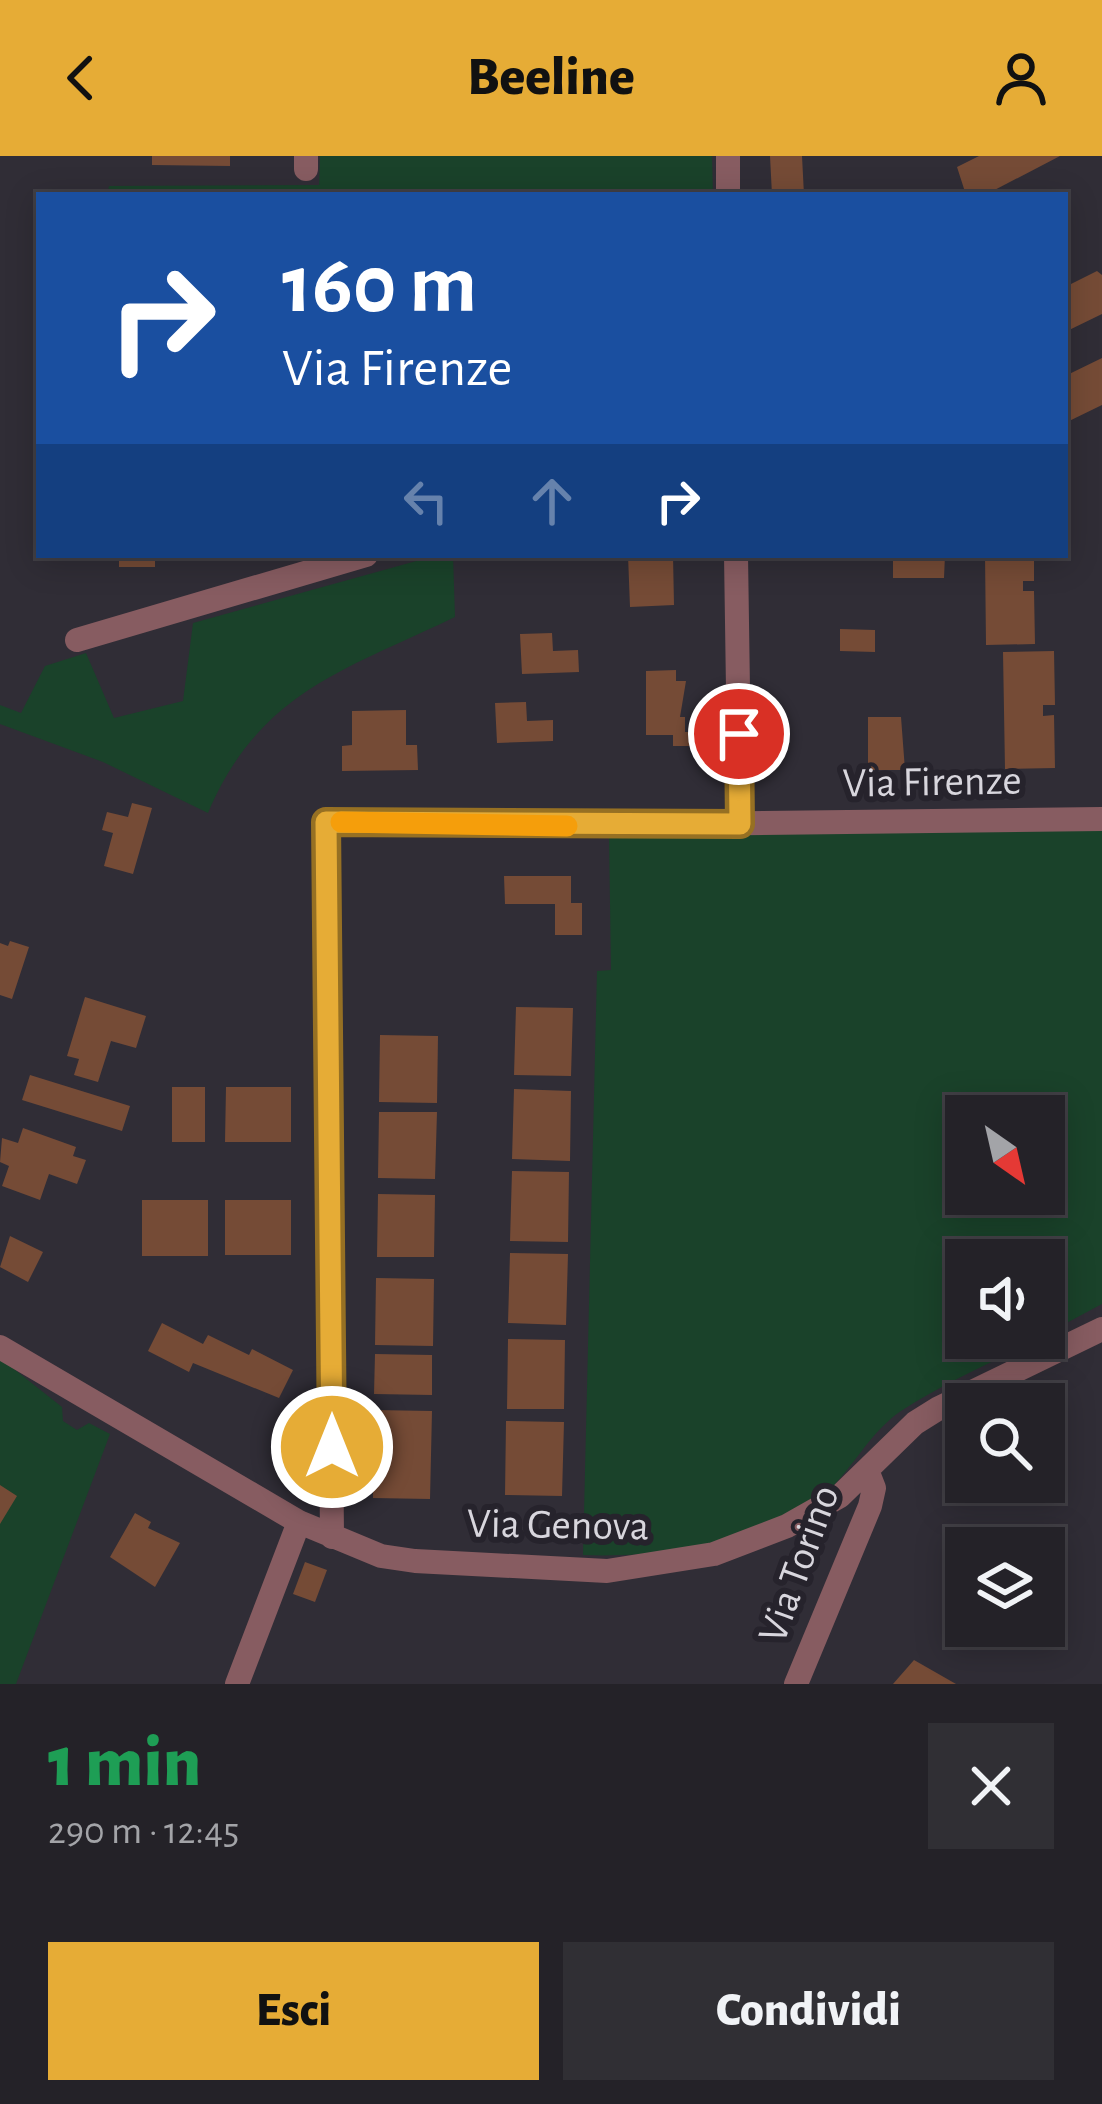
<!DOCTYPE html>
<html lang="it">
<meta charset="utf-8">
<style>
:root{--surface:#242228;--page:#302f34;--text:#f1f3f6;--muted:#a3a4a8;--line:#413f45;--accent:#e6ac36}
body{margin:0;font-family:"Alegreya Sans",sans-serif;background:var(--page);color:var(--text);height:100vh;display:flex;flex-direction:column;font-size:45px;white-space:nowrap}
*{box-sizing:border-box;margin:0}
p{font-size:39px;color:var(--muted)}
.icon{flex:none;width:66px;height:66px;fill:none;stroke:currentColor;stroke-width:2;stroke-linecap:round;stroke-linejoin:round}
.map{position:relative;height:1528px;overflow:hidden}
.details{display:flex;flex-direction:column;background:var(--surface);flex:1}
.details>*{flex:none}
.guide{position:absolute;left:36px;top:36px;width:1032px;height:366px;border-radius:0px;box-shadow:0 6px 30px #0003,0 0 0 3px var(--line);background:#1a4fa0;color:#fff;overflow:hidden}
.needle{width:78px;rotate:146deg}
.controls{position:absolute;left:945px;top:939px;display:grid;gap:24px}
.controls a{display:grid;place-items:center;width:120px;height:120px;border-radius:0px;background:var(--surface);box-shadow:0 6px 30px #0003,0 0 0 3px var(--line);font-size:60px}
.pin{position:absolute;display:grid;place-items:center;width:102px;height:102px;color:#fff;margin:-51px;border:6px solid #fff;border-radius:50%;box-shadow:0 3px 12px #0007}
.me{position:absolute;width:132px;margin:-66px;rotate:0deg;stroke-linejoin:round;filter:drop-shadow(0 0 9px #0008)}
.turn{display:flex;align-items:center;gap:42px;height:252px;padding:0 48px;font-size:54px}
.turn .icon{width:156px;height:156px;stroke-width:2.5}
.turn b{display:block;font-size:84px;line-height:102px}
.lanes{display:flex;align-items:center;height:114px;padding:0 48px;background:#0003;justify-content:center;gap:60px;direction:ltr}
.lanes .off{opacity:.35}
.round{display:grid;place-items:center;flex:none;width:126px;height:126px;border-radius:0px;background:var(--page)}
.summary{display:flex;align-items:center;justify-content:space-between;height:204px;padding:0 48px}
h1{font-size:72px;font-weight:800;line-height:90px;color:#1e9e55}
.action{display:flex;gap:24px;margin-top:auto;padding:24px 48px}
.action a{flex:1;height:138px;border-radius:0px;background:var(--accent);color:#111;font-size:48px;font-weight:800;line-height:138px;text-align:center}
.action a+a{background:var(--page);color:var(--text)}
header{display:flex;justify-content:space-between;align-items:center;height:156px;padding:0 48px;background:var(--accent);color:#111;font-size:54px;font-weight:800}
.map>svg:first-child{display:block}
.green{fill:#1a422a;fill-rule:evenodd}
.building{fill:#754b36}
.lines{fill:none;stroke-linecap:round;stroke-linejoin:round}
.street{stroke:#875c61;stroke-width:24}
.route-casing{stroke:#967023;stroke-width:30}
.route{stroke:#e6ac36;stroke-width:21}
.slow{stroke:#f59e0b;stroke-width:21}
.labels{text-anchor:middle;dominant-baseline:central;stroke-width:12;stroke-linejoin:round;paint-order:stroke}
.street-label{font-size:42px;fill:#d8d6dd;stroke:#26232c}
</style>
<header><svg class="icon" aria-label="back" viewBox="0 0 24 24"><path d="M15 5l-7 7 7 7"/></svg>Beeline<svg class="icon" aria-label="person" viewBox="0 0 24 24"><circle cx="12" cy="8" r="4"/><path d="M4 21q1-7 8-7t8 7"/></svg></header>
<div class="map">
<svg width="1102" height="1528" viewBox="0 0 1102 1528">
<rect width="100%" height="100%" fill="#302d36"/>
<path class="green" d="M320 0H712L713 39H107L109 30 319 29Z
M438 399H453L455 461C345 514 259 536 208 657L103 606 0 568V549L21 557 45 510 86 497 114 562 183 545 193 467Z
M1102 674V1148L1044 1179V1104H966V1182H1039C994 1206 944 1227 901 1255 870 1276 854 1311 827 1336 768 1388 657 1402 583 1399L597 815 611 814 609 680ZM966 960H1044V1038H966Z
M0 1202 62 1251 63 1265 77 1274 89 1267 110 1278 16 1528H0Z"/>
<path class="building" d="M152 0H230V10L152 9Z
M770 0H802L804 39H772Z
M979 0H1060L985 39H966L957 11Z
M1097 115 1102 119V158L1065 176V131Z
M1102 202V249L1065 267V220Z
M119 399H155V411H119Z
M628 399H673L674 449 630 451Z
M893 399H945L944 422H893Z
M985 399H1034V425H1023V435H1034L1035 488 986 489Z
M840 473 875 474V496L840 495Z
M552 477 553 495 578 494 579 516 522 518 520 478Z
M1054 495 1055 549H1043V560L1054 559 1055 612 1005 613 1003 496Z
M676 514V525H686L680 561H685V576H693V590H673V579H646V515Z
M526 546 527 565 553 564V585L497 587 495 547Z
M406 554V589H417L418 614 342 615V590L352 589V555Z
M868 561H901L905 614H868Z
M132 647 152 652 133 718 104 710 113 677 102 674 107 656 128 661Z
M504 720H571V747H582V779H555V748H505Z
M10 785 29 791 12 843 0 839V787L8 790Z
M85 841 146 860 136 892 111 885 98 926 74 919 79 903 67 900Z
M516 851 573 852 571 920 514 919Z
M380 879 438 880 437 947 379 946Z
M30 919 130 950 122 975 22 944Z
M172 931H205V986H172Z
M226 931H291V986H225Z
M514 933 571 935 570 1005 512 1003Z
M379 956H437L435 1023 378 1022Z
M23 972 76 991 73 1000 86 1004 77 1028 49 1018 40 1044 2 1030 9 1010 0 1006 2 982 18 987Z
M512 1015 569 1016 568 1086 510 1085Z
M378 1038 435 1039 434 1101H377Z
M142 1044H208V1100H142Z
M225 1044H291V1099H225Z
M10 1080 43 1096 28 1126 0 1111Z
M510 1097 568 1098 566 1169 508 1167Z
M376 1122 434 1123 433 1190 375 1189Z
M162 1167 203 1188 208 1179 249 1199 252 1193 293 1214 279 1242 193 1207 189 1216 148 1195Z
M508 1183 565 1184 564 1253H507Z
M375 1198 432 1199V1239L374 1238Z
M374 1254 432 1255 430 1343 373 1342Z
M506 1265 564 1266 562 1340 505 1339Z
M0 1329 17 1340 0 1368Z
M135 1357 151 1366 148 1372 180 1387 155 1431 110 1401Z
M305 1406 327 1414 315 1446 293 1438Z
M914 1504 956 1528H893Z"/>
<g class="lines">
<path class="street" d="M306 0V13
M728 0V39
M736 399 740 668
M77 484 366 399
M0 1191 299 1366 381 1400 415 1405 607 1415 714 1398 787 1370 840 1340 915 1267 939 1252 1102 1173
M332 1381 326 666 518 670 1102 663
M237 1528 299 1366
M796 1528 870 1350 874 1332 867 1314"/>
</g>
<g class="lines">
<defs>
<path id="route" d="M332 1291 326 666 740 668 739 578"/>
</defs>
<use href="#route" class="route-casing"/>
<use href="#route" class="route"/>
<path class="slow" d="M341 666 567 670"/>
</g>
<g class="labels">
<g class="street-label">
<text transform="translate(932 626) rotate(-1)">Via Firenze</text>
<text transform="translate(558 1369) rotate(1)">Via Genova</text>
<text transform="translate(799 1408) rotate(-70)">Via Torino</text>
</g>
</g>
</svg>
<div class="controls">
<a><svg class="needle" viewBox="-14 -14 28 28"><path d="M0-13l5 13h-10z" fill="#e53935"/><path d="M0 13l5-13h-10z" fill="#a3a4a8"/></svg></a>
<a><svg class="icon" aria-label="sound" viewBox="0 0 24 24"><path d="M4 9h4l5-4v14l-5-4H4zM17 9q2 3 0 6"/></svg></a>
<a><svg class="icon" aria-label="search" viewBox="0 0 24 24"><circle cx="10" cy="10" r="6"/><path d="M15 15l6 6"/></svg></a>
<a><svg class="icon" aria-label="layers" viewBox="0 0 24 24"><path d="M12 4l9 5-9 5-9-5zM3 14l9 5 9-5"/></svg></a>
</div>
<div class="pin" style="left:739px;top:578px;background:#d93025"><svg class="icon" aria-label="arrive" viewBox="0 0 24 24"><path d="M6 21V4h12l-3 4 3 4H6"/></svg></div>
<svg class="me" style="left:332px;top:1291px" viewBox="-20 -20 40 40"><circle r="17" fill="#e6ac36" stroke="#fff" stroke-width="3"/><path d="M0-11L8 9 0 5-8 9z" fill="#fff"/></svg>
<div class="guide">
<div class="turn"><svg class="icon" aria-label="right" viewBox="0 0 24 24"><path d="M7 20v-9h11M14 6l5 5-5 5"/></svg><div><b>160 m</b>Via Firenze</div></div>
<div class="lanes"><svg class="icon off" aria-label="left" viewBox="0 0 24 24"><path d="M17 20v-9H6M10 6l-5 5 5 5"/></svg><svg class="icon off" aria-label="ahead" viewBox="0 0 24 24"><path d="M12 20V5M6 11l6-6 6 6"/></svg><svg class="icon" aria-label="right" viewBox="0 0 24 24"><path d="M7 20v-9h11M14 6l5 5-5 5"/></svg></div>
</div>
</div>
<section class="details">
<div class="summary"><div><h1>1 min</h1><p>290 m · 12:45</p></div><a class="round"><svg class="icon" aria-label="close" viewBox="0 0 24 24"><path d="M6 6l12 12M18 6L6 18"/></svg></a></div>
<div class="action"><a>Esci</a><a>Condividi</a></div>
</section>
